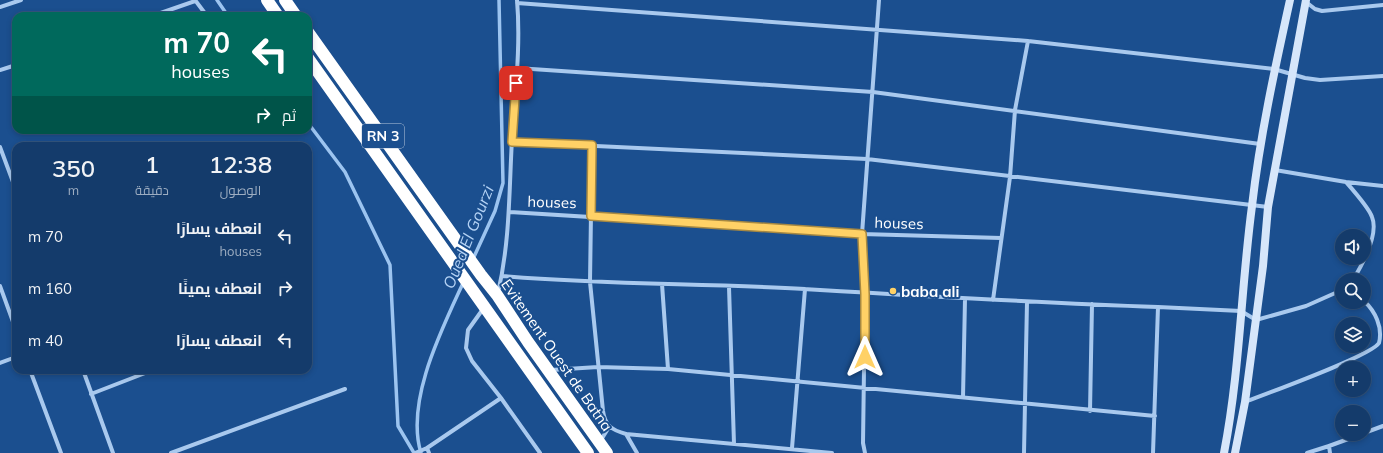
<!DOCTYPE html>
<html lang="ar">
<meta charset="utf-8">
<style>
:root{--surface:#143b6b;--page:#214673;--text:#f1f3f6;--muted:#9dadc1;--line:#33557e}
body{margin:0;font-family:Mulish,Cairo,sans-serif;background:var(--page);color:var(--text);direction:rtl;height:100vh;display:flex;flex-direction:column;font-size:15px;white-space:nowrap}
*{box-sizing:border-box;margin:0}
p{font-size:13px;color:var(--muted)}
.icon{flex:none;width:22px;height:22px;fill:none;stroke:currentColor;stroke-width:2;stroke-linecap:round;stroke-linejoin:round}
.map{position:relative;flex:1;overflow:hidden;direction:ltr}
.sheet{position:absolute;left:12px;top:142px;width:300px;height:232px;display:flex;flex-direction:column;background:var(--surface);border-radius:12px;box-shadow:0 2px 6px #0003,0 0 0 1px var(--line);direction:rtl}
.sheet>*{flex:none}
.guide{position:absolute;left:12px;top:12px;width:300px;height:122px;border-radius:12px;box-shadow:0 2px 6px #0003,0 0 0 1px var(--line);direction:rtl;background:#00695c;color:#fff;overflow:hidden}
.fabs{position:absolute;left:1335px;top:229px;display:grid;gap:8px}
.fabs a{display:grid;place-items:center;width:36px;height:36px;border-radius:50%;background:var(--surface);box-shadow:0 2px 6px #0003,0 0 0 1px var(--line);font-size:20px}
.pin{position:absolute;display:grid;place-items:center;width:34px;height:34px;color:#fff;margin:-17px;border-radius:8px;box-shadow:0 2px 6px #0006}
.me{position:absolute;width:44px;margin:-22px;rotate:0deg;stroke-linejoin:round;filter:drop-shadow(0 0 3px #0008)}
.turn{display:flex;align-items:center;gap:14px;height:84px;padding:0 16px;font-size:18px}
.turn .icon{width:52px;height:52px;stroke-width:2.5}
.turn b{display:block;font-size:28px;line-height:34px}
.then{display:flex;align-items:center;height:38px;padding:0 16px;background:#0003;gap:8px;font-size:15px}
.eta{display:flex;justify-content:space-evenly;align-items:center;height:68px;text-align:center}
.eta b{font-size:24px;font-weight:600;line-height:28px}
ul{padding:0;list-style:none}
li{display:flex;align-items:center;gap:12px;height:52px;padding:0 16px}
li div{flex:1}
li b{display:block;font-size:15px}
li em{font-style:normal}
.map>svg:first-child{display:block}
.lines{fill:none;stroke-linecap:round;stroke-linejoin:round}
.stream{stroke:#9cc4f0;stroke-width:3.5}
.street{stroke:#a9c9ee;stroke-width:4}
.secondary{stroke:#d6e6fa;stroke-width:8}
.highway{stroke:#fff;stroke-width:12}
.route-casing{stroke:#a68842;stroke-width:10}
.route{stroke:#ffd166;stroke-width:7}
.poi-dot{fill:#ffd166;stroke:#1b4f8f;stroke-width:1.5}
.labels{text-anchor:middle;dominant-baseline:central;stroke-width:4;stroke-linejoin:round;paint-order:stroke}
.shield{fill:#1b4f8f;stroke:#bbcadd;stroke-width:1}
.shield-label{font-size:14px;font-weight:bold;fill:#fff}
.street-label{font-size:15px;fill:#fff;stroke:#1b4f8f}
.poi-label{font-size:15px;font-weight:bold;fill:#fff;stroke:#1b4f8f;text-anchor:start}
.water-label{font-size:16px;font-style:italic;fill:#b5d3f5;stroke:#1b4f8f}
</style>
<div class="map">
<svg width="1383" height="453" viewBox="0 0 1383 453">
<rect width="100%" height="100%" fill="#1b4f8f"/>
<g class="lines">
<path class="stream" d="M217 0 228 16
M308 123 345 172 390 265 398 426 414 453
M473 259 495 211 503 183 499 0
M421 453C405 401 442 329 464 281"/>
<path class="street" d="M195 0 207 16
M1306 2 1315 9 1322 11 1383 5
M517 3 1028 41 1274 69 1305 78 1320 80 1383 76
M0 7 21 0
M152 16 195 1
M517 68 873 92 1260 144
M0 70 16 65
M512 142 867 159 1268 207
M592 145 590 282 603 411C605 426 612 430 626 434L637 453
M0 147 16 190
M1275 170 1346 182 1383 186
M1346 182C1353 190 1369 208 1372 217 1379 234 1362 265 1353 280
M510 212 862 234 1001 238
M502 276C603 285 704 283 805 289 923 296 1040 303 1158 307
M662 284 668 369
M0 286 16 330
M729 287 734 444
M498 293C510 241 509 192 512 139 515 93 521 46 517 0
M993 300 1010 177 1015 110 1028 41
M483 309 468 330 466 348 472 361 501 398 540 453
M0 363 16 357
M30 370 61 453
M83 370 113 453
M551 370 598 367 668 369 1155 416
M91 394 153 370
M963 397 965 299
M1245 402C1265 394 1371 356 1379 343 1383 327 1375 311 1364 301
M1090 411 1092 304
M1364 433 1383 426
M626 434 832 453
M601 440 609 427
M1329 446 1362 434
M792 448 805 289
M171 453 345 389
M415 453 427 448
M429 453 427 448 501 398
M865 453 863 443 865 294 862 234 879 0
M1024 453 1027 302
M1153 453 1158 307 1241 311 1256 320 1306 306 1342 290
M1307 453 1329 446 1330 453"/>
<path class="secondary" d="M1224 453C1240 371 1241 288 1252 206 1260 136 1275 68 1290 0
M1235 453 1245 402 1263 266 1268 207 1306 0"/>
<path class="highway" d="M267 0 278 16
M285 0 296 16
M308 32 481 275 497 295 528 342 607 453
M308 58 588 453"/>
</g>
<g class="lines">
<defs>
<path id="route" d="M516 83 512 142 592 145 591 216 862 234 865 294V357"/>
</defs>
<use href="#route" class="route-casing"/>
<use href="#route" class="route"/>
</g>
<circle class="poi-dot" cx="893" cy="291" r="4"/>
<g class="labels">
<rect class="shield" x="362" y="124" width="42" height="24" rx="3"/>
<g class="shield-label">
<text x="383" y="136">RN 3</text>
</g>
<g class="street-label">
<text transform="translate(552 202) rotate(2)">houses</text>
<text transform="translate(899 223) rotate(2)">houses</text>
<text transform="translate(557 355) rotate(55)">Evitement Ouest de Batna</text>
</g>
<g class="poi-label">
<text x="901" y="291">baba ali</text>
</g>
<g class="water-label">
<text transform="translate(468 237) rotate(-68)">Oued El Gourzi</text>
</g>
</g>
</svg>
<div class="fabs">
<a><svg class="icon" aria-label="sound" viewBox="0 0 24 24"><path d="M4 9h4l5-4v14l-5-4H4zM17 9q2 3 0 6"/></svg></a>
<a><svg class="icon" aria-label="search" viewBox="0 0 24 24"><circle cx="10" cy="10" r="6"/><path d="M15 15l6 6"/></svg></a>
<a><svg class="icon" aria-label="layers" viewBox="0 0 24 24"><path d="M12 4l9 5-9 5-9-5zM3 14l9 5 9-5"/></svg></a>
<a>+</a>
<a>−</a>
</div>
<div class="pin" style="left:516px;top:83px;background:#d93025"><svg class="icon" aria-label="arrive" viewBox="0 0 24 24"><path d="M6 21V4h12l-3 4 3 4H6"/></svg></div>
<svg class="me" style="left:865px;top:357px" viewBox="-20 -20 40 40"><path d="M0-17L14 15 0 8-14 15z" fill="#ffd166" stroke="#fff" stroke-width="4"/></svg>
<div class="guide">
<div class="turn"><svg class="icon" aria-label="left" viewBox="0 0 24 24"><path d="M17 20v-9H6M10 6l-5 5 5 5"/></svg><div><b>70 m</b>houses</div></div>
<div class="then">ثم<svg class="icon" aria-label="right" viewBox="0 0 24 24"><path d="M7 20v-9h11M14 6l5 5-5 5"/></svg></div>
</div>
<section class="sheet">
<div class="eta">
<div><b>12:38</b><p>الوصول</p></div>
<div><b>1</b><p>دقيقة</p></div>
<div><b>350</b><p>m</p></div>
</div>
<ul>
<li><svg class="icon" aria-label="left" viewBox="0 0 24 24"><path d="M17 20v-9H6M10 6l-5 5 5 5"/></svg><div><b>انعطف يسارًا</b><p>houses</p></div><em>70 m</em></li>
<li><svg class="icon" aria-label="right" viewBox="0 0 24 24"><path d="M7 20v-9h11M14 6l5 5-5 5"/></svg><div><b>انعطف يمينًا</b></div><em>160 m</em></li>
<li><svg class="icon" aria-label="left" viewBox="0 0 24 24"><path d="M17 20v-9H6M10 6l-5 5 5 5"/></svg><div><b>انعطف يسارًا</b></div><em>40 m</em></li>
</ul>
</section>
</div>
